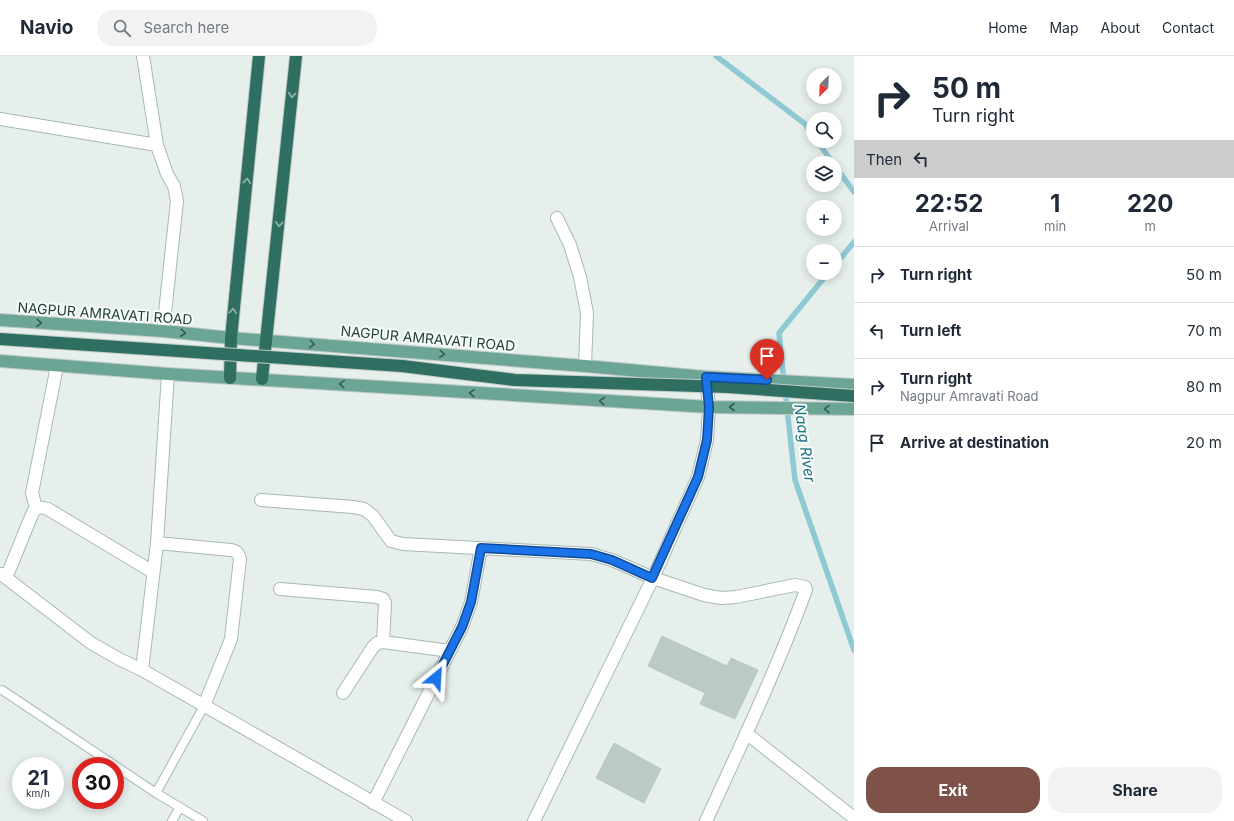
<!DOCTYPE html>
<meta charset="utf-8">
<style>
:root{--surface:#fff;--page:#f2f2f3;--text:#1f2937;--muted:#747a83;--line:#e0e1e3;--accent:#7f5249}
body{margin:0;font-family:Inter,sans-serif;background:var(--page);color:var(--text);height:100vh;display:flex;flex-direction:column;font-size:15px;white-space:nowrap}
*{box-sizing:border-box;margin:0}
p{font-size:13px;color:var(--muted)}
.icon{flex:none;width:22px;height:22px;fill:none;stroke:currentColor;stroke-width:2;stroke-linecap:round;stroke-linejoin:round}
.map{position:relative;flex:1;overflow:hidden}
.drawer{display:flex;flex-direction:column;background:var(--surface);width:380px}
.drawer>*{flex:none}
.banner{background:#fff;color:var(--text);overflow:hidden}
.needle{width:26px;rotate:204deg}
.tools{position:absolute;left:806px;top:12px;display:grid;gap:8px}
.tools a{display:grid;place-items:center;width:36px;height:36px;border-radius:50%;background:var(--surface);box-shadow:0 2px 10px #0003;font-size:20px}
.speed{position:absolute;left:12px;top:701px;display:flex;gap:8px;font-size:20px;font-weight:700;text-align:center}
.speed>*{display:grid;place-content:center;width:52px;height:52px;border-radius:50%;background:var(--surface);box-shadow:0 2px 10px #0003;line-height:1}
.speed small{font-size:10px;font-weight:400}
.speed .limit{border:6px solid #d22;background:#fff;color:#111}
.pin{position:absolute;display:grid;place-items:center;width:34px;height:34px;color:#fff;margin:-41px -17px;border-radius:50% 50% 50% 0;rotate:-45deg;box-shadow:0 0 4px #0007}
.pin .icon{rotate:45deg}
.me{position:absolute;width:44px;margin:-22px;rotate:27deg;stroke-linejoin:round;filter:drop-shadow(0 0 3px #0008)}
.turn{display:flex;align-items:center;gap:14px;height:84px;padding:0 12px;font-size:18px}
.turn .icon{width:52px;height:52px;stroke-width:2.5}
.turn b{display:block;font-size:28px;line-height:34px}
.then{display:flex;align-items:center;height:38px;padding:0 12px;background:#0003;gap:8px;font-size:15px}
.eta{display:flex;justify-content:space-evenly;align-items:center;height:68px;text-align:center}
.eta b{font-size:24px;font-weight:700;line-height:28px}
.action{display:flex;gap:8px;margin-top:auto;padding:8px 12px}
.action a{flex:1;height:46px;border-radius:16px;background:var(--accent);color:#fff;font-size:16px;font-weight:700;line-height:46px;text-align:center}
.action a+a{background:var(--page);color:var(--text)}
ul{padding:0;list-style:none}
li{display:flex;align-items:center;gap:12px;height:56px;padding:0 12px;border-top:1px solid var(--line)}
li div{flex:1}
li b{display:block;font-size:15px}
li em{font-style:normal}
header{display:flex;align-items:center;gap:24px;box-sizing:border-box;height:56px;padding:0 20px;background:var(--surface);border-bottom:1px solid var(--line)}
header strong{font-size:19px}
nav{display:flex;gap:22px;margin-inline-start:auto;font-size:14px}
.search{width:280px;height:36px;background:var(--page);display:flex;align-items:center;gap:10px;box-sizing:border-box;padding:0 14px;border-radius:16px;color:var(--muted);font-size:15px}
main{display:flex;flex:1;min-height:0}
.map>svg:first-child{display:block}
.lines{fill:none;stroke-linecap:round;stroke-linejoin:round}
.stream{stroke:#8ec9d4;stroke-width:5.5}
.building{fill:#bbcac4;stroke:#b8c9c2}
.lane-casing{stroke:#a8b8b2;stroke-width:10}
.street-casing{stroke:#a8b8b2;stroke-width:14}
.secondary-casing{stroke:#a4bbb3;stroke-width:14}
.primary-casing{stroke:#c2cac8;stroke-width:14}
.highway-casing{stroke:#c2cac8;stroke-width:14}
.lane{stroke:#fff;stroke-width:8}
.street{stroke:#fff;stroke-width:12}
.secondary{stroke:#fff;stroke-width:12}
.primary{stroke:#6aa596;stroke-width:12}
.highway{stroke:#2f6f62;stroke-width:12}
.highway-bridge-casing{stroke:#c2cac8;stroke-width:14;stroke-linecap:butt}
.highway-bridge{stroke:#2f6f62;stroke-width:12}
.oneway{stroke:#93b5ae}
.oneway2{stroke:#365b51}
.route-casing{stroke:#114b97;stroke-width:10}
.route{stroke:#1a73e8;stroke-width:7}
.labels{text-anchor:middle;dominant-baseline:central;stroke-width:4;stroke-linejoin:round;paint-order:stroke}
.street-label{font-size:14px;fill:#24423a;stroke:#f7fbf9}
.water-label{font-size:15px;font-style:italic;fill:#1c6f80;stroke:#f7fbf9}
</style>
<header>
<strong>Navio</strong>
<div class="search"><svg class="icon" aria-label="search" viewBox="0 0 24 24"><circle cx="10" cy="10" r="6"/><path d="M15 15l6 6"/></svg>Search here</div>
<nav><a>Home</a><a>Map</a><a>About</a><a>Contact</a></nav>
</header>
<main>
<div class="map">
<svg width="854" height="765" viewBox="0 0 854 765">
<rect width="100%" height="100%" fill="#e6efeb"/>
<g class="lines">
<path class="stream" d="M716 0 805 68 813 80
M817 85 833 107
M835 110 854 136
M835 209 854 186
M784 326 779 277 828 217
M785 334 795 424 854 594"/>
</g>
<path class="building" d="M662 580 727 610 731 602 758 614 735 663 700 648 705 637 648 610Z
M614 687 661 713 644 747 596 722Z"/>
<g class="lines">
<defs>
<path id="lane" d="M2 634 156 737
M172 765 180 751
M203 765 156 737 204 650"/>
<path id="street" d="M143 0 157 89 167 118 174 130 177 145 163 275
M0 63 157 89
M557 162 570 189 580 221 587 257 585 310
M168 318 157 487 142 614 406 765
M261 444 353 451 364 453 373 460 391 485 403 488 591 498 612 504 653 522 704 539 721 542 736 541 795 529 805 531 806 534C777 613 741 689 706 765
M36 452 32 437 57 310
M157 487 231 494C237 495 238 497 240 503L231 583 204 650
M1 518 91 587 119 603 142 614
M6 522 33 456C38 450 41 451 48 453L153 516
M280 533 377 541 383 543 385 547 383 586
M343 637 373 591 377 587 383 586 450 595
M746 677 854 762
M373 747 462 571 471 546 481 492"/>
<path id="secondary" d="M534 765 653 522 698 421 707 384 709 351 706 321"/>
<path id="primary" d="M0 264 163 275 231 282 585 310 706 321 854 329
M0 305 168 318 709 351 854 353"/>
<path id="highway" d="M230 322 231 282 259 0
M262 323 296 0"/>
</defs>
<use href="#lane" class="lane-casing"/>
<use href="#street" class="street-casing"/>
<use href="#secondary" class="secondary-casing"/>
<use href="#primary" class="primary-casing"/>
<use href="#highway" class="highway-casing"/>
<use href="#lane" class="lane"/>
<use href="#street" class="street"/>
<use href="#secondary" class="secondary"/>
<use href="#primary" class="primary"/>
<use href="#highway" class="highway"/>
<defs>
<path id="highway-bridge" d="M0 283 402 310 515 324 728 331 854 340"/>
</defs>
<use href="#highway-bridge" class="highway-bridge-casing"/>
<use href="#highway-bridge" class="highway-bridge"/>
</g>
<defs><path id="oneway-chevron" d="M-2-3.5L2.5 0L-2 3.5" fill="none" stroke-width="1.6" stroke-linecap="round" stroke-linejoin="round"/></defs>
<g class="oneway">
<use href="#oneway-chevron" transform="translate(292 39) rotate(96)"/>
<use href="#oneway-chevron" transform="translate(247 125) rotate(-84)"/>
<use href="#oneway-chevron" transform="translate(279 168) rotate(96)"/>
<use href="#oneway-chevron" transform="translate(233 255) rotate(-84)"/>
</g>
<g class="oneway2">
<use href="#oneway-chevron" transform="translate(39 267) rotate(4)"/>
<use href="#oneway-chevron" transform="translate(183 277) rotate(6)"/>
<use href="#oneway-chevron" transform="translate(312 288) rotate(5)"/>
<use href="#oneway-chevron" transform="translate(442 298) rotate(5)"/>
<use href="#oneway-chevron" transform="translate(342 328) rotate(-176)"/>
<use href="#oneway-chevron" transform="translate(472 337) rotate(-176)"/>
<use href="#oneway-chevron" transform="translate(602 345) rotate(-176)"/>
<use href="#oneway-chevron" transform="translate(732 351) rotate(-180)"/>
<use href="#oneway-chevron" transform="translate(827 353) rotate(-179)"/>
</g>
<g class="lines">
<defs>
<path id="route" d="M436 622 462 571 471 546 481 492 591 498 612 504 652 522 698 421 707 384 709 351 706 321 767 324"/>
</defs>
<use href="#route" class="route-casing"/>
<use href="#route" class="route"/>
</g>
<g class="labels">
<g class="street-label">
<text transform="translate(105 257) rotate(4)">NAGPUR AMRAVATI ROAD</text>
<text transform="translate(428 282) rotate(5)">NAGPUR AMRAVATI ROAD</text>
</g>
<g class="water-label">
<text transform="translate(805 387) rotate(82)">Naag River</text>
</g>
</g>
</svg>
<div class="tools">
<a><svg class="needle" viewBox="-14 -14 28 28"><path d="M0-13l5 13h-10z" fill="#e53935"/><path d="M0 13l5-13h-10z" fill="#747a83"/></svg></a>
<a><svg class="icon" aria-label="search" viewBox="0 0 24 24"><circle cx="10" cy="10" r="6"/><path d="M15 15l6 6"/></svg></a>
<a><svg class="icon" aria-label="layers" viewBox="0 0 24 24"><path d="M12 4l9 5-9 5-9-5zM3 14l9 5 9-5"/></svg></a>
<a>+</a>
<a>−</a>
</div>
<div class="speed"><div>21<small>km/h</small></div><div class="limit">30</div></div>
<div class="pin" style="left:767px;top:324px;background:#d93025"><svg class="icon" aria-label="arrive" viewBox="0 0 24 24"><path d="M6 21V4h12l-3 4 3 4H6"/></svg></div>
<svg class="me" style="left:436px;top:622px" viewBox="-20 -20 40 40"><path d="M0-17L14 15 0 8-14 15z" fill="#1a73e8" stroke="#fff" stroke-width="4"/></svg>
</div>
<section class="drawer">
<div class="banner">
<div class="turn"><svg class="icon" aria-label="right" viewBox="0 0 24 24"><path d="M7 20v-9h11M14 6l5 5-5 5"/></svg><div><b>50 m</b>Turn right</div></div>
<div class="then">Then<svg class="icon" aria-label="left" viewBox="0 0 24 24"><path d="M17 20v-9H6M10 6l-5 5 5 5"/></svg></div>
</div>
<div class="eta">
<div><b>22:52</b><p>Arrival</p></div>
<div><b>1</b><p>min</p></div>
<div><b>220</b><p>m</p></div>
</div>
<ul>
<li><svg class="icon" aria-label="right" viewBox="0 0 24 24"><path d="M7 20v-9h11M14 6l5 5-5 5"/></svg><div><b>Turn right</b></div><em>50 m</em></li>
<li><svg class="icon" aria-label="left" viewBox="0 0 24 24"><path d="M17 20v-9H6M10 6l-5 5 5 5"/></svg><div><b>Turn left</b></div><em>70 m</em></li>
<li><svg class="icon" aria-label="right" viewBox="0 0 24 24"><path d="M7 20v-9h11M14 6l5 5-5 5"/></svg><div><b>Turn right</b><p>Nagpur Amravati Road</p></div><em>80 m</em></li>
<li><svg class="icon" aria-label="arrive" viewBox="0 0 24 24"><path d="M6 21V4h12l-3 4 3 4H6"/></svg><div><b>Arrive at destination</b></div><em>20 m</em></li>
</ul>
<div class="action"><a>Exit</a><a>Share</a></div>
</section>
</main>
